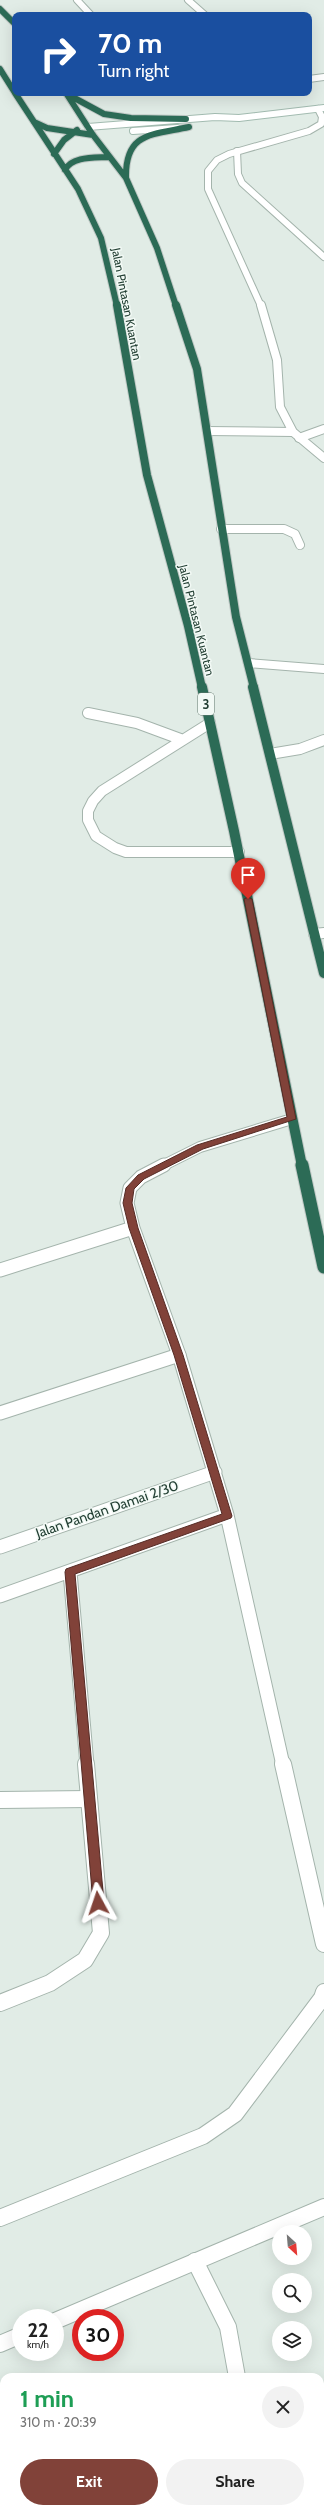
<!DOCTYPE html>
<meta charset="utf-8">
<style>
:root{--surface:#fff;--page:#f2f2f2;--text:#222;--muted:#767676;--accent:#814239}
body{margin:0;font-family:Cabin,sans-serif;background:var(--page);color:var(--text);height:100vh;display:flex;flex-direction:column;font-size:15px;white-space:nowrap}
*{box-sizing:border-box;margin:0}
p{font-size:13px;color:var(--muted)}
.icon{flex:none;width:22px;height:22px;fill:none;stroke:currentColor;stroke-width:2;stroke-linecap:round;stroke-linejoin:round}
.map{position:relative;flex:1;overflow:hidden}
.details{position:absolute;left:0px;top:2373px;width:324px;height:140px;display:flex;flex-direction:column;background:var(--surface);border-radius:12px 12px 0 0;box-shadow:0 4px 16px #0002}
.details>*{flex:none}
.hud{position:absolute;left:12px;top:12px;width:300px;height:84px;border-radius:8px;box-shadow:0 4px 16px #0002;background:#1a4fa0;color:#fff;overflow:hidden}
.needle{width:26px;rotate:154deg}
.controls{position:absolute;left:272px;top:2225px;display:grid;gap:8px}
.controls a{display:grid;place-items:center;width:40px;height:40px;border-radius:50%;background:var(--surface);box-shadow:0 4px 16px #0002;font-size:20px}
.speed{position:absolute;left:12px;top:2309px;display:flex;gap:8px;font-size:20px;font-weight:700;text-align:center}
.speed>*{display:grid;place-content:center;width:52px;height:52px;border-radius:50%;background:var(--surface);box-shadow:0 4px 16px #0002;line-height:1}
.speed small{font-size:10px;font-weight:400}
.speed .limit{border:6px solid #d22;background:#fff;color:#111}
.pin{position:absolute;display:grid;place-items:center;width:34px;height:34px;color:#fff;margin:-41px -17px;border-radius:50% 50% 50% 0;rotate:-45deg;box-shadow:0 0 4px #0007}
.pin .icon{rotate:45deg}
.me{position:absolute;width:44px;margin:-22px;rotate:355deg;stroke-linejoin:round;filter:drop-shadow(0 0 3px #0008)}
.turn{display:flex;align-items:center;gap:14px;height:84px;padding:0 20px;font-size:18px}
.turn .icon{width:52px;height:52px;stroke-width:2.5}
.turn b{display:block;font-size:28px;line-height:34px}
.round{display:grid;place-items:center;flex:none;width:42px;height:42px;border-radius:21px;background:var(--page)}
.overview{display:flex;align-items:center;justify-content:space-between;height:68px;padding:0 20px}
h1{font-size:24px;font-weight:800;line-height:30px;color:#1e9e55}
.cta{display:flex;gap:8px;margin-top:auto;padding:8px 20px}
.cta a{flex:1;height:46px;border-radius:24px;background:var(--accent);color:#fff;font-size:16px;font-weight:800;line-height:46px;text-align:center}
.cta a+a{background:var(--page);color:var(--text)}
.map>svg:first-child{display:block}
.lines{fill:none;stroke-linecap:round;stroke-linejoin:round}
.lane-far4-casing{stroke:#a4b4ac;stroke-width:8}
.lane-far3-casing{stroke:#a4b4ac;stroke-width:10}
.lane-far2-casing{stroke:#a4b4ac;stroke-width:12}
.lane-far1-casing{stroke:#a4b4ac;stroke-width:15}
.lane-casing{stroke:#a4b4ac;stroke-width:18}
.street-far4-casing{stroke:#a4b4ac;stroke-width:8}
.street-far3-casing{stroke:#a4b4ac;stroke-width:10}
.street-far2-casing{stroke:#a4b4ac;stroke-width:12}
.street-far1-casing{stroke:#a4b4ac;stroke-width:15}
.street-casing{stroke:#a4b4ac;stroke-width:18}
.secondary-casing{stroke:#a2bbb0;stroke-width:8}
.highway-far3-casing{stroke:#c1c9c6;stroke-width:8}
.highway-far2-casing{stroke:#c1c9c6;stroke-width:10}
.highway-far1-casing{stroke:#c1c9c6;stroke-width:12}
.highway-casing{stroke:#c1c9c6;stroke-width:15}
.lane-far4{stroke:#fff;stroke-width:6}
.lane-far3{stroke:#fff;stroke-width:8}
.lane-far2{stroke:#fff;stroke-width:10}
.lane-far1{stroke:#fff;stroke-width:13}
.lane{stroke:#fff;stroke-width:16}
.street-far4{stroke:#fff;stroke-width:6}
.street-far3{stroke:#fff;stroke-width:8}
.street-far2{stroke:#fff;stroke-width:10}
.street-far1{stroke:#fff;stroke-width:13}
.street{stroke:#fff;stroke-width:16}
.secondary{stroke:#fff;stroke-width:6}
.highway-far3{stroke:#2c6b56;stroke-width:6}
.highway-far2{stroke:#2c6b56;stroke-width:8}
.highway-far1{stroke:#2c6b56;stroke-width:10}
.highway{stroke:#2c6b56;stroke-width:13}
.route{fill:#814239;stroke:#542b25}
.labels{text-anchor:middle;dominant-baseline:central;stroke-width:3;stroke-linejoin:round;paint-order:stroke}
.far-street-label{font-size:12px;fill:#213e32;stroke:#f2f9f5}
.shield{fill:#f2f9f5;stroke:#60766c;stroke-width:1}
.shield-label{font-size:13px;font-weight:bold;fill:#213e32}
.street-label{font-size:14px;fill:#213e32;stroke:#f2f9f5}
</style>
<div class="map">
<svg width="324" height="2513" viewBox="0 0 324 2513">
<rect width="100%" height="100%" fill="#e1ece6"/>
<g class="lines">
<defs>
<path id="lane-far4" d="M237 151 238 174 242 183 324 257"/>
<path id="lane-far3" d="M299 438 324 429
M221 529H284L295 534 300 545
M248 663 324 669"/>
<path id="lane-far2" d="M88 713 137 723 183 740
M210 723 102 791 93 801 88 811V820L96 836 115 848 126 852H239
M270 754 300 749 324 740
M314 934 324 933"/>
<path id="lane-far1" d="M0 1413 179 1355"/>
<path id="lane" d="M0 1800 89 1799
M195 2261 228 2327 237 2377
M260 2509V2513"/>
<path id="street-far4" d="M77 0 91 15
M188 0 205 15
M309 79 324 77
M261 306 208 189V171L217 160 229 154 309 131 321 124 322 117 318 109"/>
<path id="street-far3" d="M261 305 277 360 280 407 293 432
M207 431 293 432 324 458"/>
<path id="street-far2" d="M162 1166 200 1147 292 1119"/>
<path id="street-far1" d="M164 1165 141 1177 130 1188 127 1203 133 1228 179 1355 227 1515 283 1765
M0 1270 133 1228
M0 1547 215 1472
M70 1572 87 1765
M0 1596 227 1515"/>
<path id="street" d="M283 1764 324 1944
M0 2003 50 1983 85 1960 101 1933 86 1764
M0 2218 203 2136 235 2114 322 1998 324 1992
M55 2321 324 2207
M0 2344 21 2335"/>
<path id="secondary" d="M88 127 215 117 239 118 324 108
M133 131 177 128"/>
<path id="highway-far3" d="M0 9 15 24
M0 69 15 93
M15 93 78 189 101 238 117 306
M66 93 93 135 126 178 157 248 176 306
M67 94 104 114 131 118 186 119
M34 122 47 128 93 135
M54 154 64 140 77 130
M65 170C72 156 95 158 109 157
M126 178C125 132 152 135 189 127"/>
<path id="highway-far2" d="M117 305 147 475 188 626 202 688
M176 305 197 369 236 617 254 688"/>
<path id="highway-far1" d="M202 687 234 831 302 1166
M253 687 324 973"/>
<path id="highway" d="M302 1165 324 1267"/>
</defs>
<use href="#lane-far4" class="lane-far4-casing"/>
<use href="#lane-far3" class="lane-far3-casing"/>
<use href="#lane-far2" class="lane-far2-casing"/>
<use href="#lane-far1" class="lane-far1-casing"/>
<use href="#lane" class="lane-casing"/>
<use href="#street-far4" class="street-far4-casing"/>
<use href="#street-far3" class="street-far3-casing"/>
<use href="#street-far2" class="street-far2-casing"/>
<use href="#street-far1" class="street-far1-casing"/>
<use href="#street" class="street-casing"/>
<use href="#secondary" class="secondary-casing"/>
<use href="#highway-far3" class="highway-far3-casing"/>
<use href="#highway-far2" class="highway-far2-casing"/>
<use href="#highway-far1" class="highway-far1-casing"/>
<use href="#highway" class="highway-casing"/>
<use href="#lane-far4" class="lane-far4"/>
<use href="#lane-far3" class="lane-far3"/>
<use href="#lane-far2" class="lane-far2"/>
<use href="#lane-far1" class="lane-far1"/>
<use href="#lane" class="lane"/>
<use href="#street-far4" class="street-far4"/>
<use href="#street-far3" class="street-far3"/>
<use href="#street-far2" class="street-far2"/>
<use href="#street-far1" class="street-far1"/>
<use href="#street" class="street"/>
<use href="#secondary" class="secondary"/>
<use href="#highway-far3" class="highway-far3"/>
<use href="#highway-far2" class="highway-far2"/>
<use href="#highway-far1" class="highway-far1"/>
<use href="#highway" class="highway"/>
</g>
<path class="route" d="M248 897 252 899 296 1119 203 1149 144 1179 134 1189 132 1203 138 1228 183 1355 232 1516 231 1518 75 1574 104 1903 98 1908 93 1903 65 1572 66 1569 222 1514 174 1355 129 1228 123 1203 126 1188 138 1175 197 1145 287 1117 244 899Z"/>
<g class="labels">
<g class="far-street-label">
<text transform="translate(127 304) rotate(79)">Jalan Pintasan Kuantan</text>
<text transform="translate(197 620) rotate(76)">Jalan Pintasan Kuantan</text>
</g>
<rect class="shield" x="198" y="693" width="16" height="22" rx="3"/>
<g class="shield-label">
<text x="206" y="704">3</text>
</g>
<g class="street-label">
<text transform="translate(107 1509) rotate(-19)">Jalan Pandan Damai 2/30</text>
</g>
</g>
</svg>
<div class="controls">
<a><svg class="needle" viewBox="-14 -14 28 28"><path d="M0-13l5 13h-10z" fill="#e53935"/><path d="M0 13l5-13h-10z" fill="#767676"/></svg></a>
<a><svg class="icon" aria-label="search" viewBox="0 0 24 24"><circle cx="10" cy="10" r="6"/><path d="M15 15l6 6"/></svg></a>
<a><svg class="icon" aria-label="layers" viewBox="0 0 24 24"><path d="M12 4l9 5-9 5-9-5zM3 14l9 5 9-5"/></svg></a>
</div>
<div class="speed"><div>22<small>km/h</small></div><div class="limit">30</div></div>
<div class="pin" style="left:248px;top:899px;background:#d93025"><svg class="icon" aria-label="arrive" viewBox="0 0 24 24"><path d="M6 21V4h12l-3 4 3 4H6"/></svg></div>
<svg class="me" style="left:98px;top:1903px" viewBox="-20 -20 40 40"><path d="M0-17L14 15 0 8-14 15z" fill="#814239" stroke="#fff" stroke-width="4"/></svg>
<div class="hud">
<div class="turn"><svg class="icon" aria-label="right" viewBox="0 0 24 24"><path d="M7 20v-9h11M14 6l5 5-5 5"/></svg><div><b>70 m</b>Turn right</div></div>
</div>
<section class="details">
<div class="overview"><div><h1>1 min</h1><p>310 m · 20:39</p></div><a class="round"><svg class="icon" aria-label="close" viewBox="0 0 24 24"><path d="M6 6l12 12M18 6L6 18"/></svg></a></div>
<div class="cta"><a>Exit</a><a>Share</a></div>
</section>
</div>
